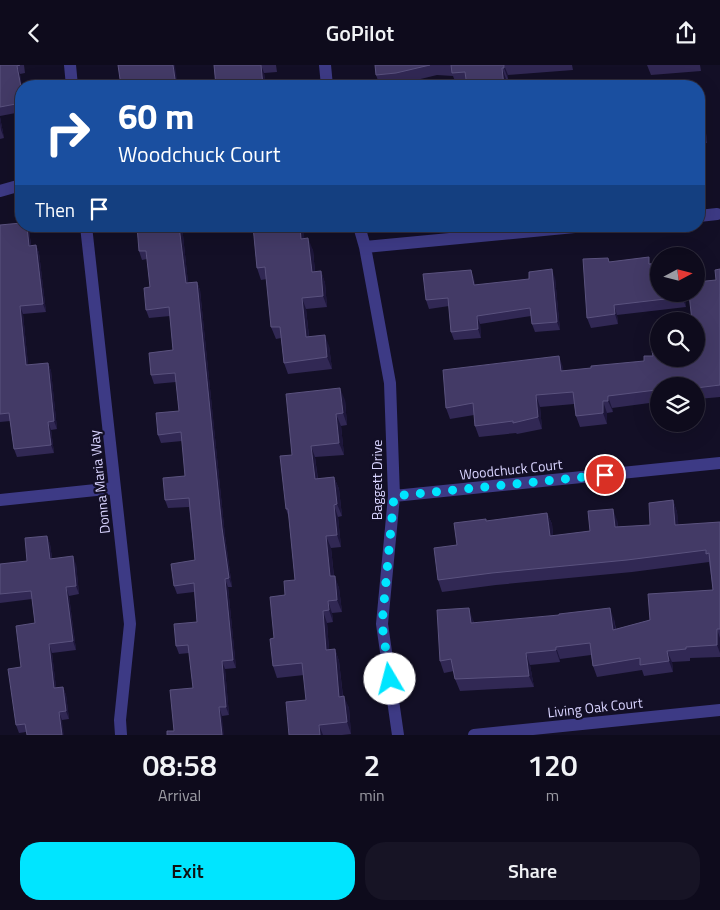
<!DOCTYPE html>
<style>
:root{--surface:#0e0b1c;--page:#171425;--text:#f1f3f6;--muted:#9b9ba3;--line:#2e2b3b;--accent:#00e5ff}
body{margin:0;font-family:"Titillium Web",sans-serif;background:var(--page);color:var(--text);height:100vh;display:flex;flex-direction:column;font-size:19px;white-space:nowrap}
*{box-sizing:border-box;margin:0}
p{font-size:16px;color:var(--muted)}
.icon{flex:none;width:28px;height:28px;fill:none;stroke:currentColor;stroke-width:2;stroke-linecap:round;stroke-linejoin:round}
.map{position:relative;height:670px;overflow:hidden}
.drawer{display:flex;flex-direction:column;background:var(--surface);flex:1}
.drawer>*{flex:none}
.guide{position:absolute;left:15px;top:15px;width:690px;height:152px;border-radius:20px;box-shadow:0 5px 20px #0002,0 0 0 1px var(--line);background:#1a4fa0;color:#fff;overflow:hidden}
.needle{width:32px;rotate:83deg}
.fabs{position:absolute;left:650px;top:182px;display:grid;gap:10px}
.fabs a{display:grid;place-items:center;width:55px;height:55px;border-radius:50%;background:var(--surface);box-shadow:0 5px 20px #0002,0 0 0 1px var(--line);font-size:25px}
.pin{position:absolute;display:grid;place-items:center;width:42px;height:42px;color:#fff;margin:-21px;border:2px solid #fff;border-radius:50%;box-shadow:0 1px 5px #0007}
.me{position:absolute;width:55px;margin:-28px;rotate:352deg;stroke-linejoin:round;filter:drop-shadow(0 0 4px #0008)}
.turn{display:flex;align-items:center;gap:18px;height:105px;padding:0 20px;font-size:22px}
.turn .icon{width:65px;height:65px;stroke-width:2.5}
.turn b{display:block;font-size:35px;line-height:42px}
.then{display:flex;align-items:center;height:48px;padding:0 20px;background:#0003;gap:10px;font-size:19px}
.eta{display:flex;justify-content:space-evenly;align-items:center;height:85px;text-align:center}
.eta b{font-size:30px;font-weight:600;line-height:35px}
.primary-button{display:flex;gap:10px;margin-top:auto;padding:10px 20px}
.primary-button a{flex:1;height:58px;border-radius:20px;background:var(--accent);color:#111;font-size:20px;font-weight:600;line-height:58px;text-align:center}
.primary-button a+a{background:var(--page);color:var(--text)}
header{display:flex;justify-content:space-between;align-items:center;height:65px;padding:0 20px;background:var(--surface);font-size:22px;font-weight:600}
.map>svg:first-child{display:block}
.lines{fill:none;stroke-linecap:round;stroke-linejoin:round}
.minor{stroke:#3d3a85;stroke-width:12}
.wall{fill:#312854}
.shaded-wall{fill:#1d163a}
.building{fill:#433a66;stroke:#5a527e}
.route{stroke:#00e5ff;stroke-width:9;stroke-dasharray:0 16.2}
.labels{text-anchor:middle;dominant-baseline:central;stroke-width:4.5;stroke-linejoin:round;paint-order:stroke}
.street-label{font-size:14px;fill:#d9d4ff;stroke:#130f26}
</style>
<header><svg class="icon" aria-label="back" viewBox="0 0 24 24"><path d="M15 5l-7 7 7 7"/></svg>GoPilot<svg class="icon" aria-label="share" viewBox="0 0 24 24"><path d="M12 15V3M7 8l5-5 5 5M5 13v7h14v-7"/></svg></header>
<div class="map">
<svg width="720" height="670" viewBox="0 0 720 670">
<rect width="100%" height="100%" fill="#130f26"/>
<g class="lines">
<path class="minor" d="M70 0 72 21
M325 0 327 21
M0 126 21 120
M699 151 717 149
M86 161 130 559 120 655 121 670
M359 161 365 182 390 318 394 431 382 559 398 670
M365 182 585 161
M394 431 720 398
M0 435 115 423
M474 670 720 645"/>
</g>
<path class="wall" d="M0 0H24L25 8 20 9 21 21V47L0 51Z
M118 0 178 21H121Z
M214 0H276L277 7 264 8 266 21H216Z
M375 0H572L573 5 508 10V14H506L507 21H467L466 18 456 19 453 11 437 10 400 19 380 21 376 10Z
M647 0H700L701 6 651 10Z
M699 37H700L704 48 707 78H699Z
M0 52 4 73 0 74Z
M0 160 29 165 31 180H36L39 188 46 247 23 249 28 300 48 298 51 306 57 364 51 365 54 388 17 392 14 384 10 356 0 357Z
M137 161H182L188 218 197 217 200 225 225 471 232 522H228L236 603 225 604 229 650 222 651 174 666 193 623 189 588 179 589 176 581 197 557 194 527 177 529 174 521 195 495 189 442 168 443 165 435 185 411 182 376 161 378 158 370 179 346 176 317 154 319 151 310 173 285 170 251 149 253 146 245 150 222 147 194 142 195 139 186Z
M253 161H303L304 173 313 185 315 207 321 206 325 218 327 242 306 244 309 271 329 281 332 304 288 309 284 298 281 273 276 274 271 262 267 214 261 215 257 203Z
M610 197 651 199 684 229 686 242 617 250 618 259 591 263 587 253Z
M720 204V332L698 334 700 350 696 351V321H659V345L657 337 612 343 613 347 607 348V359L580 362 576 351 574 339 540 342 542 364 517 369 516 368 479 372 475 361 474 350 450 354 446 343 559 291 563 306 696 294 716 215Z
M471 205 475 220 555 213 560 265 535 267 532 259 531 251 480 259 481 273 454 275 451 267 449 241 429 244 426 235Z
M345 335 347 360 341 361 344 390 315 392 318 414 334 412 339 424 342 451 338 452 341 482 331 483 334 511 339 523 342 547 332 548 333 557 327 558 329 585 335 584 339 596 343 631 349 643 351 669 342 670H289L306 635 304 610 277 613 273 601 274 573 285 530 295 515 289 453 286 444 292 390Z
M673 435 677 447 678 460 720 457V592L690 593V596L672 597 673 607 644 611 642 605 597 612 593 601 591 590 560 594V597L530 600 534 622 460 626 455 614 454 606 444 608 440 596 473 555 474 558 614 554 616 564 650 555 713 525 709 497 632 507 496 520 442 527 438 515 457 480 487 456 547 448 552 459 553 471 590 466 617 455 618 462 650 460Z
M47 471 50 479 52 493 76 499 79 529 69 531 76 585 52 588 56 623 63 622 66 630 69 654 62 655 26 667 19 668 16 660 21 602 35 558 32 534 0 538V499L27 496Z"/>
<path class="shaded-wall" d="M173 0H175L178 21H176Z
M261 0 264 8 266 21H263Z
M504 0 508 10V14L504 3Z
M17 1 20 9 22 21H21Z
M502 3 506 14 507 21H504Z
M700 37 704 48 707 78 703 66Z
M0 52 4 73 1 65 0 58Z
M27 161H28L29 165 32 189 29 181Z
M179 161H182L189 227 186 218Z
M300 161H303L306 185 301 174Z
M308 173 313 185 316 219 312 207Z
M36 180 39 188 46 247 43 239Z
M552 204 555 213 560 265 557 257Z
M471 205 474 213 477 228 474 220Z
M321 206 325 218 327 242 323 231Z
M197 217 200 225 225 471 232 522 229 513 222 463Z
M682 229H684L686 242 682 232Z
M302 233 306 244 310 283 306 272Z
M614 240 617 250 618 259 615 249Z
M20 241 23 249 29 309 26 300Z
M477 251 480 259 481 273 478 264Z
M325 270 329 281 332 304 327 292Z
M559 291 563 302 565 317 561 306Z
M48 298 51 306 57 364 54 356Z
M340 323 345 335 347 360 343 348Z
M536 330 540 342 542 364 538 352Z
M696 330 698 334 700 350 696 340Z
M608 331 612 343 613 347 608 336Z
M603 336 607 348V359L603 348Z
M336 349 341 361 344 390 339 378Z
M48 357 51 365 54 388 51 380Z
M311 381 315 392 319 426 315 414Z
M334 412 339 424 342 451 337 439Z
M673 435 677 447 680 472 675 460Z
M334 440 338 452 341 482 337 470Z
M613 444 617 455 619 474 615 462Z
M547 448 552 459 554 483 550 471Z
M47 471 50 479 53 502 50 494Z
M326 471 331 483 335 523 330 511Z
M73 491 76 499 79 529 76 521Z
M335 511 339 523 342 547 337 535Z
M225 514 228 522 236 603 233 595Z
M66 522 69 531 76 585 73 576Z
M328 536 332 548 333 557 329 545Z
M469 543 473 555 475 570 471 558Z
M610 543 614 554 617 577 613 565Z
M323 546 327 558 330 597 326 585Z
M717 564 720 573V588L717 580Z
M49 579 52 588 57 631 54 623Z
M556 582 560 594V597L556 585Z
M335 584 339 596 344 643 339 632Z
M667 586 672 597 673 607 669 596Z
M526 588 530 600 534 622 529 611Z
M222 596 225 604 229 650 226 642Z
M63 622 66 630 69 654 66 646Z
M344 631 349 643 351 669 347 657Z
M219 642 222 651 224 670H222Z
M59 647 62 655 64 670H62Z
M319 660 323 670H320Z"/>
<path class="building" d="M0 0H20L17 1 21 22V38L0 42Z
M118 0H173L176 21H145V18L121 21Z
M214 0H261L263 21H216Z
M375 0H430L396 8 376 10Z
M451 0H504V3H502L504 21H467L465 7 452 8Z
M699 37H700L703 66 699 67Z
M21 158V161H27L29 181 36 180 43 239 20 241 26 300 48 298 54 356 48 357 51 380 14 384 9 348 0 349V160Z
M137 161H179L186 218 197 217 222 463 229 513 225 514 233 595 222 596 226 642H219L222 670H167V666H174L170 625 193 623 188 580 176 581 174 559 197 557 194 518 174 521 171 499 195 495 189 433 165 435 163 413 185 411 181 367 158 370 156 348 179 346 175 308 151 310 149 288 173 285 169 242 146 245 144 223 150 222 146 186H139Z
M253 161H300L301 174 308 173 312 207 321 206 323 231 302 233 306 272 325 270 327 292 284 298 280 262H271L265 202 257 203Z
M649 192V199L659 198V229H682V232L614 240 615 249 587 253 583 194 608 193 609 197Z
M552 204 557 257 532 259 530 243 477 251 478 264 451 267 448 233 426 235 423 209 471 205 474 220 529 214V207Z
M720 204V320L696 323V321H659V343L658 344 656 325 608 331V336H603V348L576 351 573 327 536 330 538 352 513 358V356L475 361 473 338 446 343 443 305 559 291 561 306 591 303V301L644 296V291H653L652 286 659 285V294H696V256H692L689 229H696V217L716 215 715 205Z
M340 323 343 348 336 349 339 378 311 381 315 414 334 412 337 439 334 440 337 470 326 471 330 511H335L337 535 328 536 329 545 323 546 326 585 335 584 339 632 344 631 347 657 319 660 320 670H289L286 637 306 635 302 598 273 601 270 574 274 573 270 532 285 530 284 516 295 515 288 444H286L280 391 292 390 286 329Z
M673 435 675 460 720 457V564H717V580L686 582V584L667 586 669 596 640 600V593L593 601 590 578 556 582V585L526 588 529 611 455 614 451 594 440 596 437 545 469 543 471 558 559 550V549L610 543 613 565 650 555 648 529 713 525 709 488 706 489V485L627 495 492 508 438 515 434 483 457 480 454 458 486 454V456L547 448 550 471 590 466 588 446 613 444 615 462 650 460 649 438Z
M47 471 50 494 73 491 76 521 66 522 73 576 49 579 54 623 63 622 66 646 59 647 62 670H27L25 659 16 660 8 604 21 602 16 561 35 558 31 526 0 529V499L27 496 25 473Z"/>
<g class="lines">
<path class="route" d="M390 614 382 559 394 431 605 410"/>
</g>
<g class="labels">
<g class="street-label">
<text transform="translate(511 404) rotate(-6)">Woodchuck Court</text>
<text transform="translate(376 415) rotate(-90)">Baggett Drive</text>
<text transform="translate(99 417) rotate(-96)">Donna Maria Way</text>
<text transform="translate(595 642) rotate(-6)">Living Oak Court</text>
</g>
</g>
</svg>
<div class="fabs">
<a><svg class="needle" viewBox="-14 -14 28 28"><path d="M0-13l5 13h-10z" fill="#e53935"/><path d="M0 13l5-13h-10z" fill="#9b9ba3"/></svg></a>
<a><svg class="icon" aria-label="search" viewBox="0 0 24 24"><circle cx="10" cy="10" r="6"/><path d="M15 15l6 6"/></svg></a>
<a><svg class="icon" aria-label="layers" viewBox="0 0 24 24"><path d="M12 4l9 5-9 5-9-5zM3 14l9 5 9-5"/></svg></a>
</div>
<div class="pin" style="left:605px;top:410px;background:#d93025"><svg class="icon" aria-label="arrive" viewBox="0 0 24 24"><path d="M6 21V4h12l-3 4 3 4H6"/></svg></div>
<svg class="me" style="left:390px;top:614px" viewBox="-20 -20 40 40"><circle r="19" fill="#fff"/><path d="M0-13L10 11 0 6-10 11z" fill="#00e5ff"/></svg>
<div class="guide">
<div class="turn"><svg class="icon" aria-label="right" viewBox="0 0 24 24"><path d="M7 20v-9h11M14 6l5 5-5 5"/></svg><div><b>60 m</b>Woodchuck Court</div></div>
<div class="then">Then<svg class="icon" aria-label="arrive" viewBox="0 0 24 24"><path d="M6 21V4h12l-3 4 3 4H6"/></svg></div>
</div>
</div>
<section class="drawer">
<div class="eta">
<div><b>08:58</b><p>Arrival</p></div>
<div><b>2</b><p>min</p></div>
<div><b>120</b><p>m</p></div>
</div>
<div class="primary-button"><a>Exit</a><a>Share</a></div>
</section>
